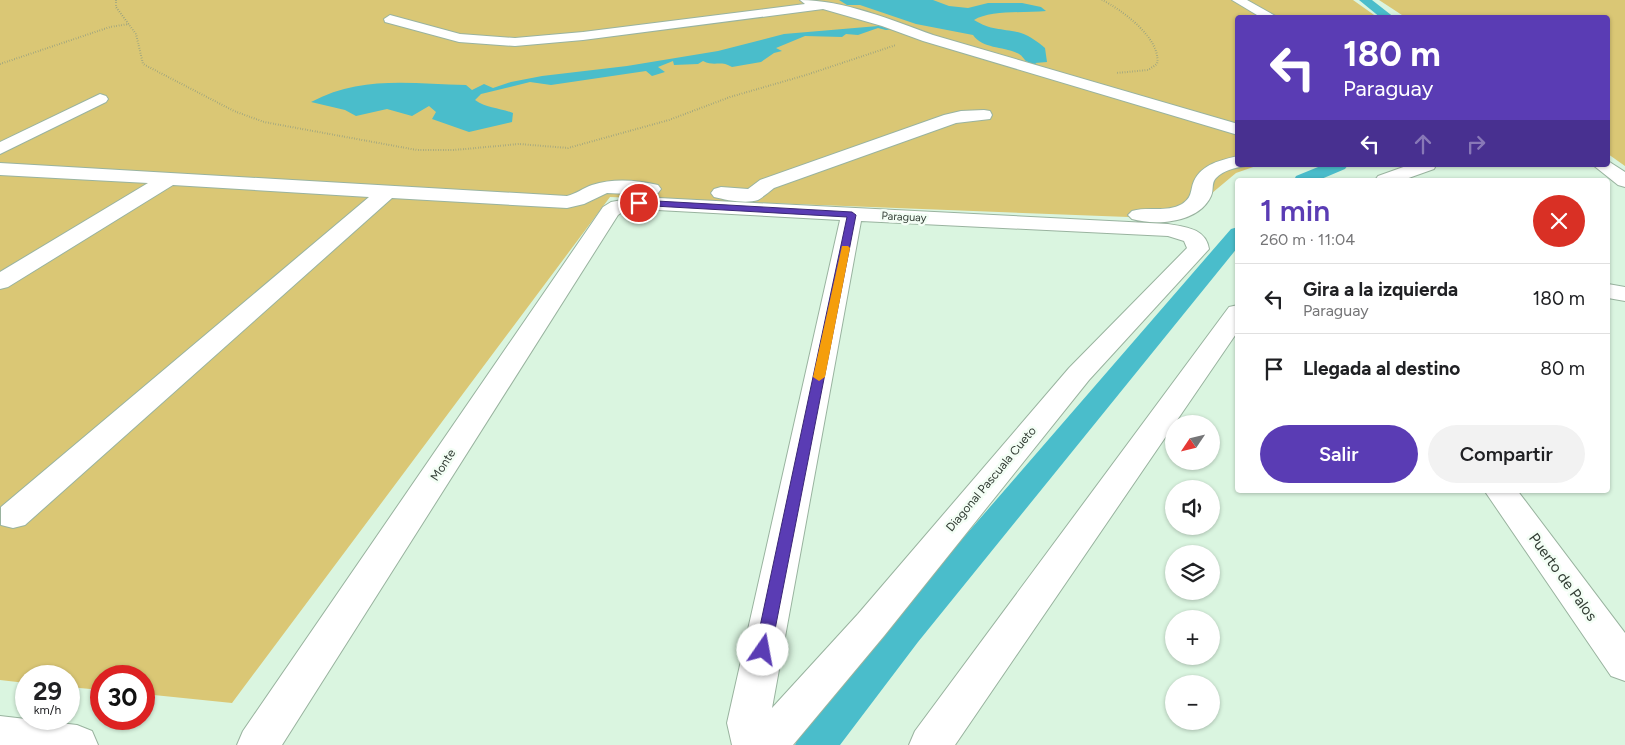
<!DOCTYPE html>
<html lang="es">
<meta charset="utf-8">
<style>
:root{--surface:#fff;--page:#f2f2f2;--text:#202124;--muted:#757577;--line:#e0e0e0;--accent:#5a3cb4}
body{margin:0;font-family:Figtree,sans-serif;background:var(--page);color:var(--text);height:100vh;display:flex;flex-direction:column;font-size:19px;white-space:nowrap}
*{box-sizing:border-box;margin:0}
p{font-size:16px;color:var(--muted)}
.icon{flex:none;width:28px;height:28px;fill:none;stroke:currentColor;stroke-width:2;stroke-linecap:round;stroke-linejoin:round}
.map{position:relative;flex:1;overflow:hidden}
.sheet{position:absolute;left:1235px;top:178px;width:375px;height:315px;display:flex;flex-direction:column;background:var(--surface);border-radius:5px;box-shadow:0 1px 4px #0004}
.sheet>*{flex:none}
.hud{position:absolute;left:1235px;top:15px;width:375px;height:152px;border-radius:5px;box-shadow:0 1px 4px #0004;background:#5a3cb4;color:#fff;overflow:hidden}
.needle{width:32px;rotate:235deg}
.controls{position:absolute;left:1165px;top:415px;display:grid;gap:10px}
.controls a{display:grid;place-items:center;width:55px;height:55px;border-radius:50%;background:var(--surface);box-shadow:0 1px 4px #0004;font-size:25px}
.speed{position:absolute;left:15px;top:665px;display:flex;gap:10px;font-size:25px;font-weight:700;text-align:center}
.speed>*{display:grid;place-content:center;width:65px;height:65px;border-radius:50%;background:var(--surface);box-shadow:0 1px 4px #0004;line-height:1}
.speed small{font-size:12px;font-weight:400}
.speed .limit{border:8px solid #d22;background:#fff;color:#111}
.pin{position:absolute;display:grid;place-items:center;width:42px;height:42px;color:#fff;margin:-21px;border:2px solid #fff;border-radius:50%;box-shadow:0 1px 5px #0007}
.me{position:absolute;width:55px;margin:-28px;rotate:12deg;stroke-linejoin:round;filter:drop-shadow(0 0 4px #0008)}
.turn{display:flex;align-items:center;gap:18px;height:105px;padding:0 25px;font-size:22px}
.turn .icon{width:65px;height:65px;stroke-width:2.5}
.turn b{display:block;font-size:35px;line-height:42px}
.lanes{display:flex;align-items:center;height:48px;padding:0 25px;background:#0003;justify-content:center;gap:25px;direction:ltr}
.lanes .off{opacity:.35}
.round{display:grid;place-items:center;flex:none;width:52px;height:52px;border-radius:26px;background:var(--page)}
.overview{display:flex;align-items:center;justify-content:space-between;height:85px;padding:0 25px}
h1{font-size:30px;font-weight:600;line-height:38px;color:var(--accent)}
.button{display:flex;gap:10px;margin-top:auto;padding:10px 25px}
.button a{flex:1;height:58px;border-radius:30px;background:var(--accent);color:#fff;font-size:20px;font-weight:600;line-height:58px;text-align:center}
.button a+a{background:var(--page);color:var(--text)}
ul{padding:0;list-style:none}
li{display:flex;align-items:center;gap:15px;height:70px;padding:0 25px;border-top:1px solid var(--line)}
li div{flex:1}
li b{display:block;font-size:19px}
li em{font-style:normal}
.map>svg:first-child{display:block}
.green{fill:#dac775}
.water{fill:#4abdcb}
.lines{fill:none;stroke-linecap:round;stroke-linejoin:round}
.canal{fill:#4abdcb;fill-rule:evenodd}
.minor-casing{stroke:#99b39f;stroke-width:2}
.path{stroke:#7f9283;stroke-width:2;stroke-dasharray:0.5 2;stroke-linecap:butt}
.minor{fill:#fff;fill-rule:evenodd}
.route{fill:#5a3cb4;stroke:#3a2775}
.slow{fill:#f59e0b}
.labels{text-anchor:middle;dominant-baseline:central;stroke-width:5;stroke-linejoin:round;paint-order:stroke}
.far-street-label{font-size:11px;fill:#323d34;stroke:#f3fef5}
.street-label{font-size:12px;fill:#323d34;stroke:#f3fef5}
.near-street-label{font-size:15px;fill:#323d34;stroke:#f3fef5}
</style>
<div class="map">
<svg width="1625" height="745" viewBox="0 0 1625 745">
<rect width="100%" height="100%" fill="#daf5e0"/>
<path class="green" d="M0 0H1353L1377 17 1238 18V165H1259L1236 173 1181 219 610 197 232 703 144 694V676H101V690L69 687V676H26V683L0 680Z
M1379 0H1625V166L1608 154V18L1405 17Z"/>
<path class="water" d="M839 0H933L949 6 968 8 988 3H1022L1041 7 1046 11C1026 13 990 10 974 20 992 31 1002 28 1021 33 1030 36 1038 42 1045 48L1047 62 1035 63 1038 65C1034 64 1029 63 1026 61 1023 58 1022 55 1017 53 1002 46 983 49 973 35L916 24 860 5H847Z
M890 25 894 29 886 30 878 28 858 35 846 34 842 37 805 36 776 48 782 51 774 53 761 62 732 67C720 60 715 67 703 61L698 64 674 65 673 61 658 67 665 72 652 76 646 71 551 85 530 82 481 94 475 100C486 108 500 108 513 113L512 122 469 132 432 119 436 112 429 106 412 116 387 109 356 116 345 110 311 102C362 75 411 84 466 85L472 90 484 84 493 88 511 82 542 76 627 66 718 51 784 34Z"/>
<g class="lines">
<path class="canal" d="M1359 0H1372L1395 18H1381Z
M1323 165H1348L1345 169 1319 180H1294L1296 176Z
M1238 227V247L918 642 840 745H795L801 731 892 620 1231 229Z"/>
<defs>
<path id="minor" d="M800 0C843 0 892 20 933 35L1238 124V135L923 41 882 26 823 9 583 40 515 46 459 42 385 22 384 19 390 15 460 34 515 38 583 32 805 4Z
M1232 0H1247L1279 18H1262Z
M100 94 106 96 108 99 106 102 0 154V142Z
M984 110 990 111 992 115 990 119 956 123 774 188C769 192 763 197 758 200 746 204 726 200 714 197L711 193 714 189 721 187 748 189 760 180 944 115 961 111Z
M1238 156V165L1245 166C1235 168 1224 170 1216 178 1211 183 1214 190 1211 196 1199 223 1156 226 1132 219L1128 215 1132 211C1148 206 1166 213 1182 204 1193 197 1190 190 1194 181 1202 164 1221 160 1238 156Z
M1608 161 1625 172V187L1618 185 1593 165H1608Z
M0 163 567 196C576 194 583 188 592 185 613 178 637 180 658 185L661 189 658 193 651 195 607 193 584 204 567 208 392 198 25 525 13 528 1 525V507L369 197 173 185 8 287 0 289V272L148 183 0 175Z
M1409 165H1436L1434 169 1403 180H1375L1378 176Z
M639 197 1168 224C1185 227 1206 228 1209 249L1089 380 884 636 793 745H732L727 723 840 220 639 209 624 211 618 215 282 745H237L243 731 603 207 611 202ZM861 221 1168 236 1184 241 1187 248 1069 368 858 614 772 708Z
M1608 284 1625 287V301L1608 298Z
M1238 305V331L955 745H909L915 731 1229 307Z
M1484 490H1517L1625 633V681L1611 676Z
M0 716 77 725 92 731 98 745H0Z"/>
</defs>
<use href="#minor" class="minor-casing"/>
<path class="path" d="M116 0V7L136 34 143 64 234 111 264 122 417 150H454L519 144 568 148 669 120 730 97 806 75 896 45
M1102 0C1121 9 1162 39 1157 64L1148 70 1116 73
M0 64 110 27 129 24"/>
<use href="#minor" class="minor"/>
</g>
<path class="route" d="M639 200 852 212 856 215 771 650 769 655 763 657 757 655 755 650 847 217 636 205 635 203Z"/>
<path class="slow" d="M842 246H848L850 248 825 377 819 381 813 377Z"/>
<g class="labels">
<g class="far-street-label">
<text transform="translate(904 217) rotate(3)">Paraguay</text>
</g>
<g class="street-label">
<text transform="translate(443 465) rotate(-57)">Monte</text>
<text transform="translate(991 479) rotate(-50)">Diagonal Pascuala Cueto</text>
</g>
<g class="near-street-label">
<text transform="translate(1563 577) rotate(54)">Puerto de Palos</text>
</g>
</g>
</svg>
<div class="controls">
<a><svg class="needle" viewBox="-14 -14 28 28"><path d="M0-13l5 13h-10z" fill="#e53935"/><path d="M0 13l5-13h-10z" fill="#757577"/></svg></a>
<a><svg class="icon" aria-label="sound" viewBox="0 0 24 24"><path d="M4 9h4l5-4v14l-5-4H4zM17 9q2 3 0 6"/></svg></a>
<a><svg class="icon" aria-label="layers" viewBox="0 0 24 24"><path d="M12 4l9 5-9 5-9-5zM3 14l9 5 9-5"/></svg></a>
<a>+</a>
<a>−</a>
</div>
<div class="speed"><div>29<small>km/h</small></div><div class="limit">30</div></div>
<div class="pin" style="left:639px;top:203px;background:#d93025"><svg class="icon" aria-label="arrive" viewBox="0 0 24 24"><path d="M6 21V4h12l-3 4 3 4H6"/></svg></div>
<svg class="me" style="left:763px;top:650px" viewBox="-20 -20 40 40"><circle r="19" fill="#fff"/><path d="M0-13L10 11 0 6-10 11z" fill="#5a3cb4"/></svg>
<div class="hud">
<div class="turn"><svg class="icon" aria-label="left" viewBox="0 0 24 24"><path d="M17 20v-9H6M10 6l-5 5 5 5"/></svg><div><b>180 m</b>Paraguay</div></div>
<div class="lanes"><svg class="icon" aria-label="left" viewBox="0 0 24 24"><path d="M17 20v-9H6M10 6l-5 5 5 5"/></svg><svg class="icon off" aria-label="ahead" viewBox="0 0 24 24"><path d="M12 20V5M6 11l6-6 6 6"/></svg><svg class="icon off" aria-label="right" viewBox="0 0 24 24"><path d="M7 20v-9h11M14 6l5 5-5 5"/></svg></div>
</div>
<section class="sheet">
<div class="overview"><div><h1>1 min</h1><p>260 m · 11:04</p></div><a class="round" style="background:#d93025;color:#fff"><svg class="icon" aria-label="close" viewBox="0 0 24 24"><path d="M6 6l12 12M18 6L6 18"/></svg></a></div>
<ul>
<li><svg class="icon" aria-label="left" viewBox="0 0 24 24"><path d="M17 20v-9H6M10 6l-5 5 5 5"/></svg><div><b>Gira a la izquierda</b><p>Paraguay</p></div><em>180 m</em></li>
<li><svg class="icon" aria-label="arrive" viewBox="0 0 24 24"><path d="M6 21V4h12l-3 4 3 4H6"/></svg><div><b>Llegada al destino</b></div><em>80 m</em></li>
</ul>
<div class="button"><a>Salir</a><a>Compartir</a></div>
</section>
</div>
